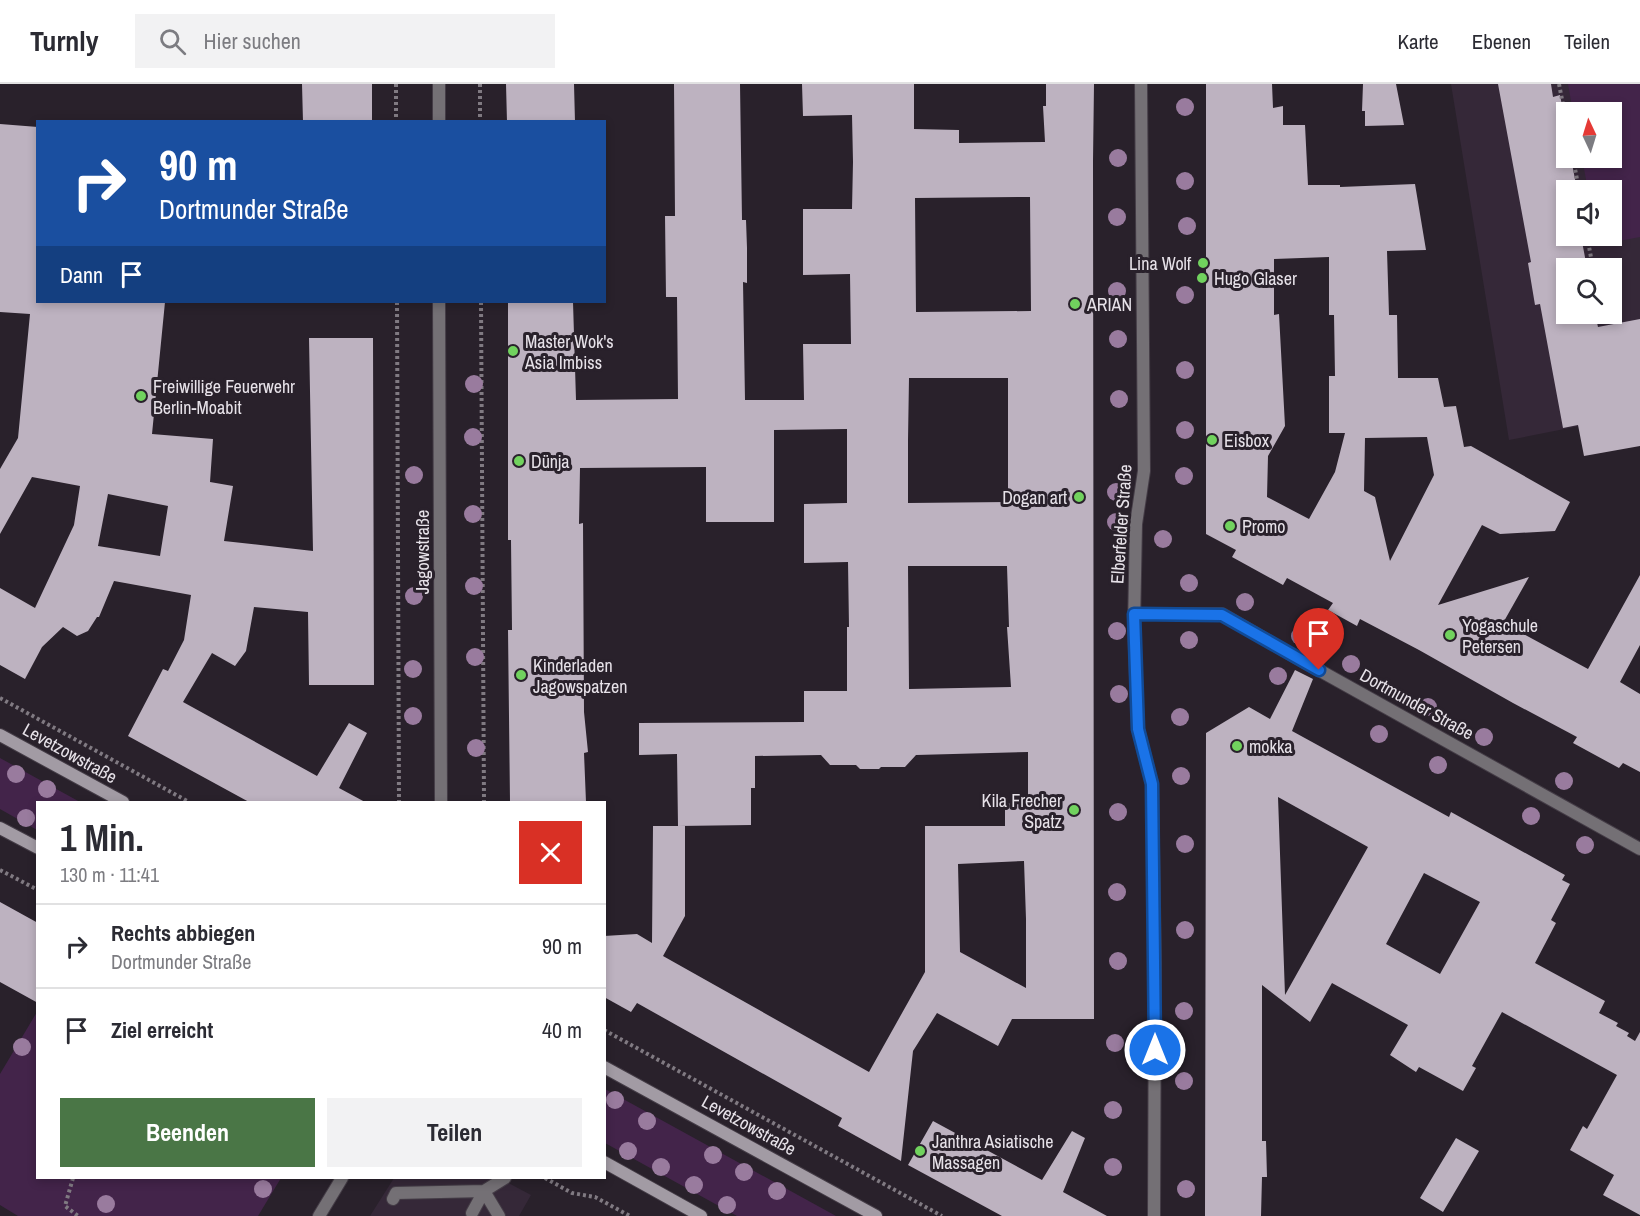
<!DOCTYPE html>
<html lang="de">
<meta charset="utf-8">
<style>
:root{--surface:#fff;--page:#f2f2f3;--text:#2b2b33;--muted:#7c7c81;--line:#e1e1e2;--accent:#4a7646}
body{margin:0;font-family:"Archivo Narrow",sans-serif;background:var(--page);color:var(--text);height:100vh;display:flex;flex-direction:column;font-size:22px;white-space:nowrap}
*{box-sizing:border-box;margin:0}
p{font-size:20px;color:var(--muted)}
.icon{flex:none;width:33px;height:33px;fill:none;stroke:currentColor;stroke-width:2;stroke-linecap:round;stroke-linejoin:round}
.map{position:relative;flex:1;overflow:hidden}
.drawer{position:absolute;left:36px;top:717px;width:570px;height:378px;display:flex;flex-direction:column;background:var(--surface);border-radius:0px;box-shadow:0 3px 9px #0003}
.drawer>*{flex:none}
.guide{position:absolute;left:36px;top:36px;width:570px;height:183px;border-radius:0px;box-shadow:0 3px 9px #0003;background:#1a4fa0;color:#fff;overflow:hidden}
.needle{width:39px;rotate:356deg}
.controls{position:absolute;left:1556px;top:18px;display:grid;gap:12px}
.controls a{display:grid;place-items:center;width:66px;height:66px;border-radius:0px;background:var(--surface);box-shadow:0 3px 9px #0003;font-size:30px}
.pin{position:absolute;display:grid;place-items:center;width:51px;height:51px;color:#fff;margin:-62px -26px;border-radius:50% 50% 50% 0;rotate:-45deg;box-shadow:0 0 6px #0007}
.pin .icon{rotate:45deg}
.me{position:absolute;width:66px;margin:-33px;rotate:0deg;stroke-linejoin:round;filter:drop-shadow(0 0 4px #0008)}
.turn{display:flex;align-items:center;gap:21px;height:126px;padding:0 24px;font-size:27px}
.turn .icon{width:78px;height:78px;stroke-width:2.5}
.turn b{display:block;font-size:42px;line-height:51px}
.then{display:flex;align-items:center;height:57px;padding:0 24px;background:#0003;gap:12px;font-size:22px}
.round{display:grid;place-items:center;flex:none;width:63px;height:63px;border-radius:0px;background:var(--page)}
.headline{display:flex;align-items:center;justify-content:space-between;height:102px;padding:0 24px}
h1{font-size:36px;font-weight:700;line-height:45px}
.cta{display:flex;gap:12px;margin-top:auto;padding:12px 24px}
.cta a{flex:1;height:69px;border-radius:0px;background:var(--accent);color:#fff;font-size:24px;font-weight:700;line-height:69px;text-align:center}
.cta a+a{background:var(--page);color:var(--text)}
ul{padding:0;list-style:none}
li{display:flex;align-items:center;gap:18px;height:84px;padding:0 24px;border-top:2px solid var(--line)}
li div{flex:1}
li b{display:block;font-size:22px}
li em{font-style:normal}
header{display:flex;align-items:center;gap:36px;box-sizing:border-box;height:84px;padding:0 30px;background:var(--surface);border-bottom:2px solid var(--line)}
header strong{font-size:28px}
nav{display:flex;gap:33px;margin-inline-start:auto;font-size:21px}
.search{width:420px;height:54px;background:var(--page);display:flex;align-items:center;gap:15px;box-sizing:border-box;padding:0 21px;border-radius:0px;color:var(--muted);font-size:22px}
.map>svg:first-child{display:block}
.built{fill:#352838;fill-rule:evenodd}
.green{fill:#43244a}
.building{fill:#bdb2c0;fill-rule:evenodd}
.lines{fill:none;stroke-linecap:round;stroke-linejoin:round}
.lane-casing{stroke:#443c46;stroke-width:14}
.street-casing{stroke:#443c46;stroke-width:14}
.secondary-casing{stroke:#443c46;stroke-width:14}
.path{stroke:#807a82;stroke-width:4;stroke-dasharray:3 3;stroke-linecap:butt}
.lane{stroke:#747075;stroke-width:12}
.street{stroke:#747075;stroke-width:12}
.secondary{stroke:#a29ba4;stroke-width:12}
.tree{fill:#997b9e}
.route-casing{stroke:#114b97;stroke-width:15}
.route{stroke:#1a73e8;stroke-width:10}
.poi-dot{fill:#71d25e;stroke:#29212b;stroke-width:2}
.labels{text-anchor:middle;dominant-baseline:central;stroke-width:6;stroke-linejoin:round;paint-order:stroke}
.poi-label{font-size:18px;fill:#e7e2e9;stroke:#29212b;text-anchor:start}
.street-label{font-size:18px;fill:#e7e2e9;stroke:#29212b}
</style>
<header>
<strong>Turnly</strong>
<div class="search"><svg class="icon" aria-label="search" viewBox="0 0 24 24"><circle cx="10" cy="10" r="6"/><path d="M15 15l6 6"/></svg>Hier suchen</div>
<nav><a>Karte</a><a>Ebenen</a><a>Teilen</a></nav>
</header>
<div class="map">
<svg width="1640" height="1132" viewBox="0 0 1640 1132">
<rect width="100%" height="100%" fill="#29212b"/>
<path class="built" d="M1451 0H1640V330L1509 356ZM1566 28H1611V74H1566ZM1566 106H1611V152H1566ZM1566 184H1611V230H1566Z
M394 1094H499L531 1111 519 1132H370Z"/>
<path class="green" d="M1568 0H1640V153L1598 161 1596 152H1611V106H1588L1582 74H1611V28H1573Z
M0 674 80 718H38L37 746 0 725Z
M37 928 38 1094H281L258 1132H18L0 1121V990Z
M605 1005 836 1132H737L605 1059Z"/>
<path class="building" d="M302 0H372V38H303Z
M506 0H574L575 38H507Z
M674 0H740L742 136H746L747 164V199L743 198 745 316H804L803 260H851L850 190 803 191V125H852L853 78 852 31 803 32 802 0H914V45L959 46V59L1045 58 1043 22H1046V0H1094L1093 77 1094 935H1012L998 962 937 929 913 967 901 1077 838 1042 842 1034 637 919 631 928 604 913V852L637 850 652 859 653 742H685V832L663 872 869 988 925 888V742H1005V720L1028 718V668L916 671 905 683H881L879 685H860L856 681H830L821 671 755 672V704H751V741L678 742 677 670 639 671V639L804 638V607H847V543H849L848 478 804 479V420L847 419V345L774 346V438H706V383L580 384 579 440 583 439 584 628 588 668 584 669 586 718H510L508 546H512L511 456H508V218H573L576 316 678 315 677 213H666L665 132H675ZM1030 113 1031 227 916 228 915 114ZM909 294H1008V418L908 419V356ZM908 482H1007L1009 543H1007L1011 603 909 605ZM1024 777 1026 835V904L960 868 958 780Z
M1206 0H1272L1273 24 1283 22V41H1305L1308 101H1340V103L1415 100 1426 166 1387 167 1389 231H1397L1398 294H1438L1444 323 1456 322 1464 363 1471 362 1570 418 1555 447 1500 450 1482 441 1438 521 1529 493 1503 539 1588 585 1640 491V561L1620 598 1640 610V688L1623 679 1619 684 1573 659 1577 653 1513 619 1419 566 1360 535 1357 542 1328 526 1333 519 1287 494 1283 501 1232 473 1236 466 1206 450ZM1329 173V231H1334L1335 292H1329V349H1345L1335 388 1309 435 1267 413 1268 372 1285 342 1279 230 1274 231V175ZM1427 353 1434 391 1390 477 1375 413 1364 407 1365 354Z
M1363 0H1396L1404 41 1365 42V27H1362Z
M1498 0H1551L1553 13 1560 11 1566 43V74H1571L1577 106H1566V152H1581L1587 184H1566V230H1595L1598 243 1640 235V362L1584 372 1578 341 1563 344 1540 220 1535 221 1528 179 1531 178Z
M0 40 38 43V218H165L152 350 213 355 210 398 233 402 224 457 313 467 309 254H373L374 601H309L308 528 254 523 246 567 235 582 212 569 183 618 317 692 349 639 367 649 339 704 365 718H249L128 652 163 585 168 587 184 556 191 511 114 497 99 533H97L88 547 77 552 63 543 42 563 25 595 0 581V504L35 524 74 441 80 402 32 393 0 450V385L18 354 30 230 0 228ZM108 410 168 422 160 472 98 462Z
M1295 586 1313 595 1292 647 1449 733 1451 728 1565 791 1562 796 1570 800 1551 836 1556 839 1535 879 1605 917 1599 929 1618 939 1616 942 1629 949 1627 952 1635 957 1640 948V1131L1603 1111 1614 1091 1570 1066 1583 1042 1587 1045 1617 991 1502 928 1472 982 1476 984 1463 1007 1419 983 1416 988 1390 971 1408 941 1332 899 1310 938 1262 901V1057H1266L1267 1093H1262L1261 1132H1205L1206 649 1249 623 1270 635ZM1278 713 1368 763 1285 911ZM1424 789 1480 818 1440 890 1386 860Z
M0 818 38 839V919L0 898Z
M933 1037 1042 1096 1072 1047 1085 1054 1063 1108 1107 1132H1002L908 1081Z
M1456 1054 1479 1067 1443 1128 1420 1114Z"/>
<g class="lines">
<defs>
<path id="lane" d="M393 1115 396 1109 484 1107 499 1132
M472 1129 484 1107 505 1094"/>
<path id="street" d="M439 0V38
M1141 0 1144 387 1136 440 1134 542 1138 645 1152 700 1155 880 1154 1132
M439 218 441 718
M1134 530H1222L1299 575 1640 765
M319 1132 342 1094"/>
<path id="secondary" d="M0 651 123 718
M0 744 38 764
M604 983 876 1132
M604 1078 701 1132"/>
</defs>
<use href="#lane" class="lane-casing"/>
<use href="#street" class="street-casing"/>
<use href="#secondary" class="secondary-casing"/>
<path class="path" d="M396 0V38
M480 0V38
M1559 0 1566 36
M1573 74 1579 106
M1587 152 1593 184
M397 218 399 718
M481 218 484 718
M0 614 189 718
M0 786 38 806
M604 946 942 1132
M73 1094 65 1122 78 1132
M545 1094 572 1109 595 1113 630 1132"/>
<use href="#lane" class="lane"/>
<use href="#street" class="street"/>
<use href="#secondary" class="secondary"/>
</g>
<g class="tree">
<circle cx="1185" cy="23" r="9"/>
<circle cx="1118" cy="74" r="9"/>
<circle cx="1185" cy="97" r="9"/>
<circle cx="1117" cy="133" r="9"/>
<circle cx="1187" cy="142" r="9"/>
<circle cx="1117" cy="207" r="9"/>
<circle cx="1185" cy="211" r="9"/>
<circle cx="1118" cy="255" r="9"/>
<circle cx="1185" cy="286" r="9"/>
<circle cx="474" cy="300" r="9"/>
<circle cx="1119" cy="315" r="9"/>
<circle cx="1185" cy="346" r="9"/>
<circle cx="473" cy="353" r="9"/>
<circle cx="414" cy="391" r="9"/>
<circle cx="1184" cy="392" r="9"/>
<circle cx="1116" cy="408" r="9"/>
<circle cx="473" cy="430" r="9"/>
<circle cx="1116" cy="438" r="9"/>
<circle cx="1163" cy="455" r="9"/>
<circle cx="1189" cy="499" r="9"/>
<circle cx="474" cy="502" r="9"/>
<circle cx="414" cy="512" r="9"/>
<circle cx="1245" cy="518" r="9"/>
<circle cx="1117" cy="547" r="9"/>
<circle cx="1300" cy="552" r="9"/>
<circle cx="1189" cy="556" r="9"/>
<circle cx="475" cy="573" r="9"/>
<circle cx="1351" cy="580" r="9"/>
<circle cx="413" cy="585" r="9"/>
<circle cx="1278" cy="592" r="9"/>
<circle cx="1119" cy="610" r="9"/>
<circle cx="1428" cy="623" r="9"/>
<circle cx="413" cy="632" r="9"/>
<circle cx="1180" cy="633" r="9"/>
<circle cx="1379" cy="650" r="9"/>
<circle cx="1484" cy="653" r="9"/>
<circle cx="476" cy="664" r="9"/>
<circle cx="1438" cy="681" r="9"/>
<circle cx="16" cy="690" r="9"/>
<circle cx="1181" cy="692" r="9"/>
<circle cx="1564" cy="697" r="9"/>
<circle cx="47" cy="705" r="9"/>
<circle cx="1118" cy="728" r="9"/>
<circle cx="1531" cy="732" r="9"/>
<circle cx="26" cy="734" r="9"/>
<circle cx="1185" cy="760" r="9"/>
<circle cx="1585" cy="761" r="9"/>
<circle cx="1117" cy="808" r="9"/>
<circle cx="1185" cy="846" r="9"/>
<circle cx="1118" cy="877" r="9"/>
<circle cx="1184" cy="927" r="9"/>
<circle cx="1115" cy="959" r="9"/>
<circle cx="22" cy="963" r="9"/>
<circle cx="1184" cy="997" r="9"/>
<circle cx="615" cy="1016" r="9"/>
<circle cx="1113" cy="1026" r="9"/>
<circle cx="647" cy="1037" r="9"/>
<circle cx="628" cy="1067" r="9"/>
<circle cx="713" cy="1071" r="9"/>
<circle cx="661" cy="1083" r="9"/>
<circle cx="1113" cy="1083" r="9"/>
<circle cx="744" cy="1088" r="9"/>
<circle cx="694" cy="1101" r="9"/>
<circle cx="263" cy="1105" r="9"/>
<circle cx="1186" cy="1105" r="9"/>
<circle cx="777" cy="1107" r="9"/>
<circle cx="106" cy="1120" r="9"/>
<circle cx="727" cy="1121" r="9"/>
</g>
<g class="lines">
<defs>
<path id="route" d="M1155 966 1152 700 1138 645 1134 530 1222 531 1319 586"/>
</defs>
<use href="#route" class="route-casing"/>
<use href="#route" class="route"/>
</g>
<g class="poi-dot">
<circle cx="1203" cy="179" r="6"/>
<circle cx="1202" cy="194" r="6"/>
<circle cx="1075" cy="220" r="6"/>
<circle cx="513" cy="267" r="6"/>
<circle cx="141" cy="312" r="6"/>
<circle cx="1212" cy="356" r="6"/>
<circle cx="519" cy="377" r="6"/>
<circle cx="1079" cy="413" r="6"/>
<circle cx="1230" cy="442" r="6"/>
<circle cx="1450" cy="551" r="6"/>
<circle cx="521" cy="591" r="6"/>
<circle cx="1237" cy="662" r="6"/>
<circle cx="1074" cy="726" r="6"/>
<circle cx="920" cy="1067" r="6"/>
</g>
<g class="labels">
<g class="poi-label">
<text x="1191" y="179" text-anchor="end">Lina Wolf</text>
<text x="1214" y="194">Hugo Glaser</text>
<text x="1087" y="220">ARIAN</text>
<text x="525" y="257">Master Wok's<tspan x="525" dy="21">Asia Imbiss</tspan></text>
<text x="153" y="302">Freiwillige Feuerwehr<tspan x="153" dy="21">Berlin-Moabit</tspan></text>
<text x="1224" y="356">Eisbox</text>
<text x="531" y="377">Dünja</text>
<text x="1067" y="413" text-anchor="end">Dogan art</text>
<text x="1242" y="442">Promo</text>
<text x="1462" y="541">Yogaschule<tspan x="1462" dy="21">Petersen</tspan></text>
<text x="533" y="581">Kinderladen<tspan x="533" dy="21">Jagowspatzen</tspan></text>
<text x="1249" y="662">mokka</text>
<text x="1062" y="716" text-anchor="end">Kila Frecher<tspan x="1062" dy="21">Spatz</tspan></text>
<text x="932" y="1057">Janthra Asiatische<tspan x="932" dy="21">Massagen</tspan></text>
</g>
<g class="street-label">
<text transform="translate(1121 440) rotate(-86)">Elberfelder Straße</text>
<text transform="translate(422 468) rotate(-90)">Jagowstraße</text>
<text transform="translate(1417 620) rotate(29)">Dortmunder Straße</text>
<text transform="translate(70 669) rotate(29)">Levetzowstraße</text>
<text transform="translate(749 1041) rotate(29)">Levetzowstraße</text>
</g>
</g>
</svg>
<div class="controls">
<a><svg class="needle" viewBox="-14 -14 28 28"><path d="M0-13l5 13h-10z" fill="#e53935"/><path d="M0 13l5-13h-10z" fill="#7c7c81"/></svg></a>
<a><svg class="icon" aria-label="sound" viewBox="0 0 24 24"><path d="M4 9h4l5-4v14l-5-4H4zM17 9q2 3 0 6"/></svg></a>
<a><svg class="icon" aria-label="search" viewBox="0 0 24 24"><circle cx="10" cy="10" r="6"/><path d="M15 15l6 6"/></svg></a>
</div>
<div class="pin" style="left:1319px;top:586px;background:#d93025"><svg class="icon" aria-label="arrive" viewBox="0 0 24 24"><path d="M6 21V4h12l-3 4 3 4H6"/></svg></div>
<svg class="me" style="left:1155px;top:966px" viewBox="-20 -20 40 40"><circle r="17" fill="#1a73e8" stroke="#fff" stroke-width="3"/><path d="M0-11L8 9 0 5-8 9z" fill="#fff"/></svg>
<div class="guide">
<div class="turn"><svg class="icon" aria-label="right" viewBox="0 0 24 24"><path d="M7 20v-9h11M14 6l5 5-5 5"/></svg><div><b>90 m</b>Dortmunder Straße</div></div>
<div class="then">Dann<svg class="icon" aria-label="arrive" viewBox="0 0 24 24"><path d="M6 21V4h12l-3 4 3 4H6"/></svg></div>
</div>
<section class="drawer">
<div class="headline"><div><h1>1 Min.</h1><p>130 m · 11:41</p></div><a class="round" style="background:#d93025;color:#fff"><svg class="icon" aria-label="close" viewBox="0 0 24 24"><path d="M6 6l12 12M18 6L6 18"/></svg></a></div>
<ul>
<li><svg class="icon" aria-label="right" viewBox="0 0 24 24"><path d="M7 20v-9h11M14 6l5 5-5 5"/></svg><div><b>Rechts abbiegen</b><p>Dortmunder Straße</p></div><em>90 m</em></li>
<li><svg class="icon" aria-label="arrive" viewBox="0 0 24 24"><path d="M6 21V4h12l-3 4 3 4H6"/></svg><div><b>Ziel erreicht</b></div><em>40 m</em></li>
</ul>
<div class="cta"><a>Beenden</a><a>Teilen</a></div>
</section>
</div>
